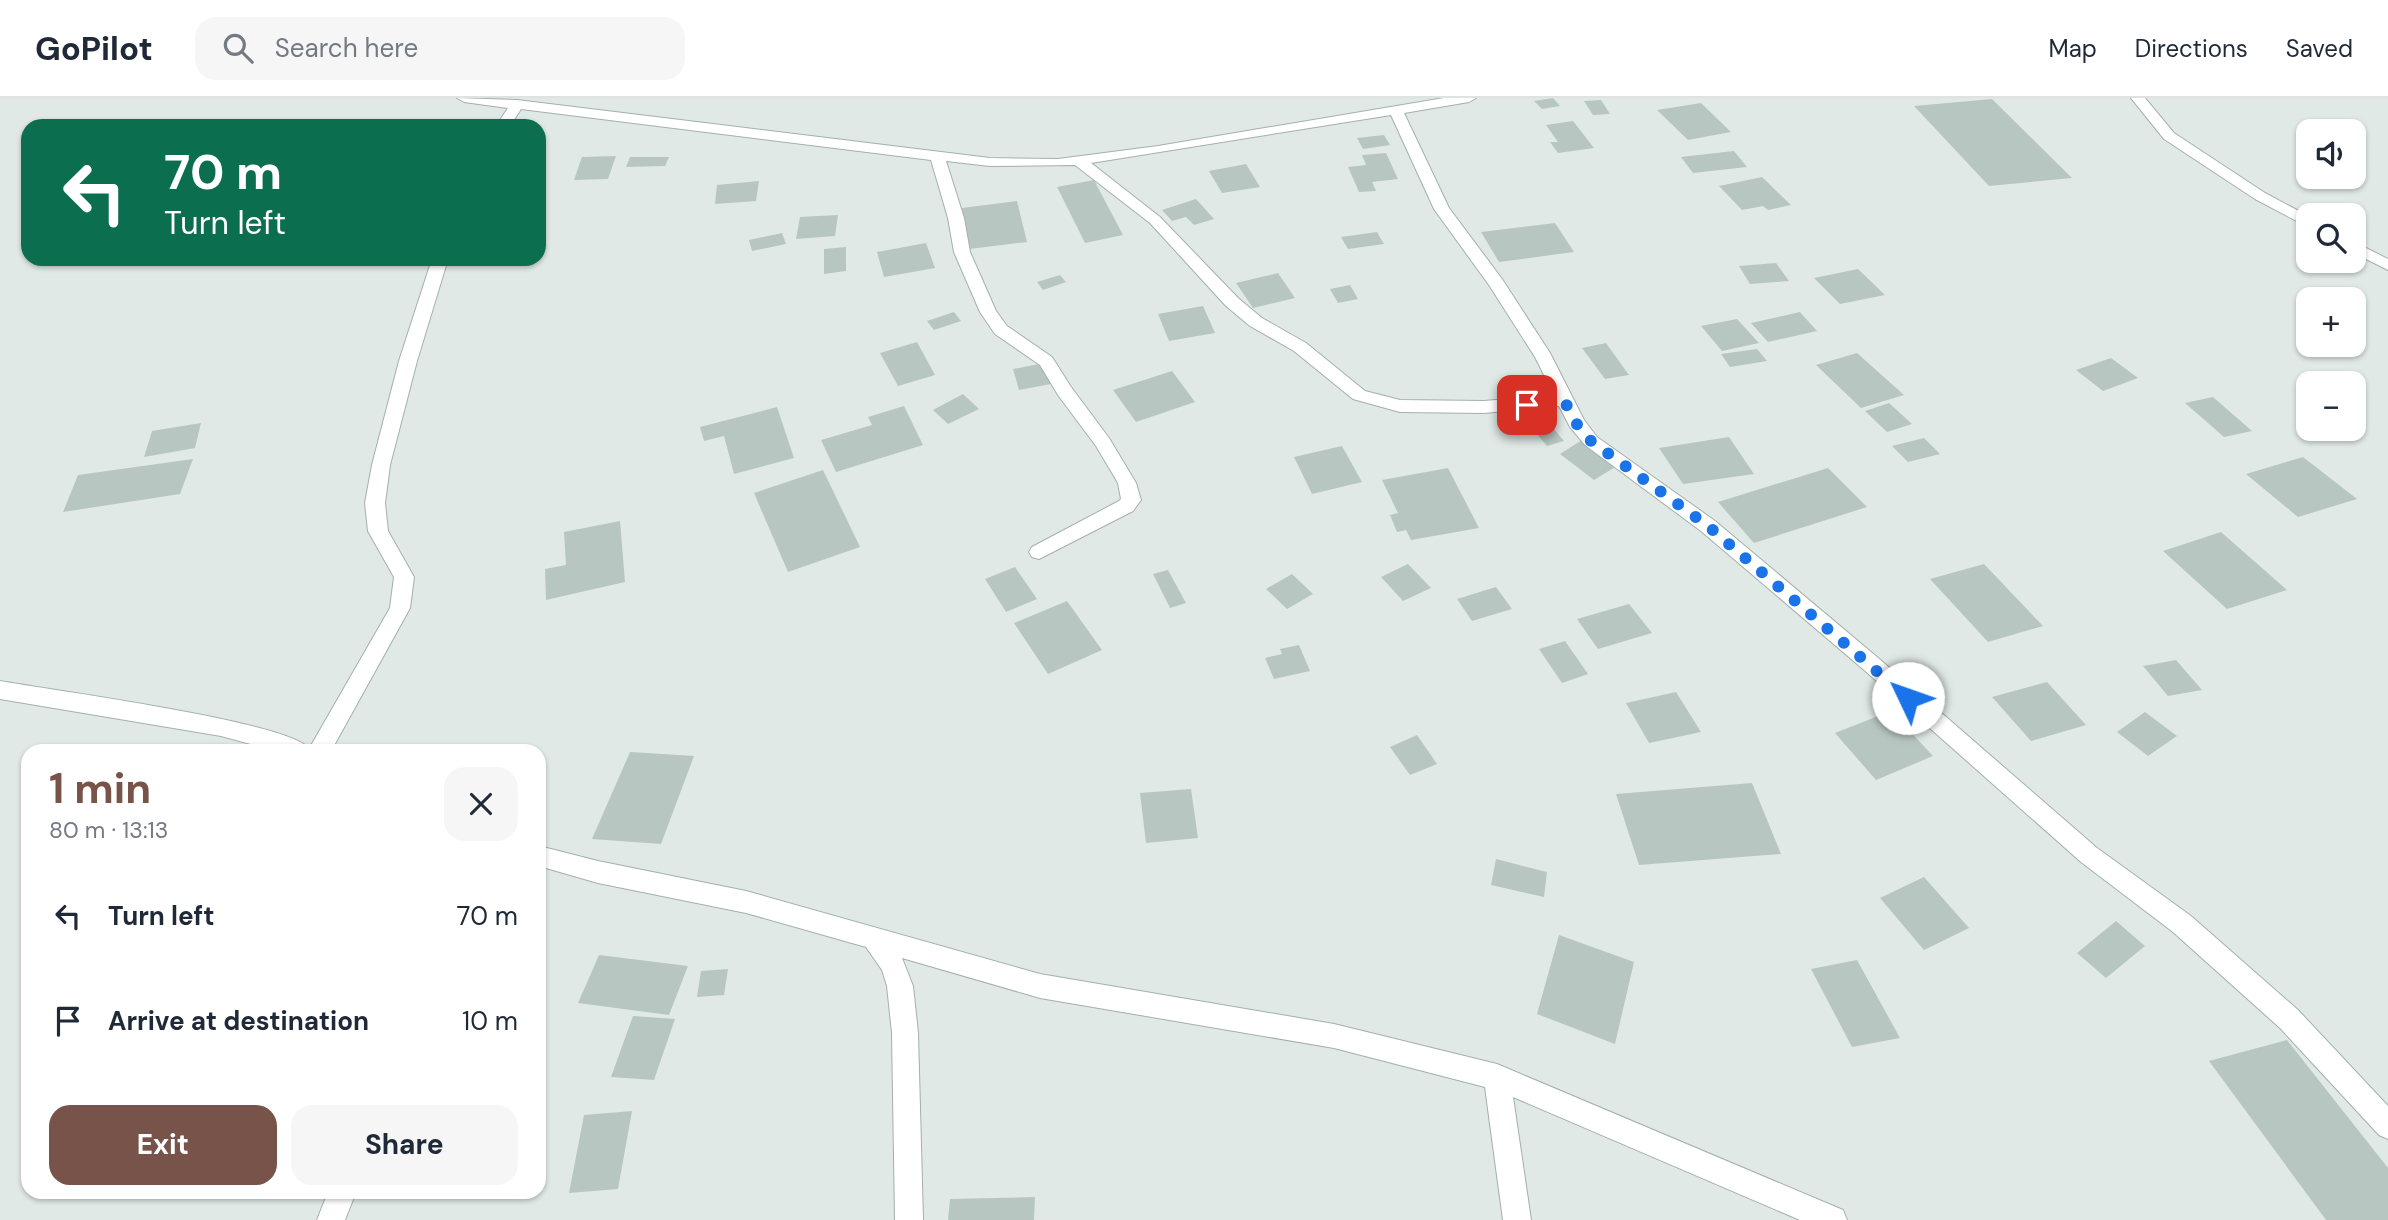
<!DOCTYPE html>
<meta charset="utf-8">
<style>
:root{--surface:#fff;--page:#f6f6f7;--text:#1f2937;--muted:#747a83;--line:#e0e1e3;--accent:#78534a}
body{margin:0;font-family:"DM Sans",sans-serif;background:var(--page);color:var(--text);height:100vh;display:flex;flex-direction:column;font-size:26px;white-space:nowrap}
*{box-sizing:border-box;margin:0}
p{font-size:23px;color:var(--muted)}
.icon{flex:none;width:38px;height:38px;fill:none;stroke:currentColor;stroke-width:2;stroke-linecap:round;stroke-linejoin:round}
.map{position:relative;flex:1;overflow:hidden}
.details{position:absolute;left:21px;top:646px;width:525px;height:455px;display:flex;flex-direction:column;background:var(--surface);border-radius:21px;box-shadow:0 2px 5px #0004}
.details>*{flex:none}
.top-card{position:absolute;left:21px;top:21px;width:525px;height:147px;border-radius:21px;box-shadow:0 2px 5px #0004;background:#0b6e4f;color:#fff;overflow:hidden}
.controls{position:absolute;left:2296px;top:21px;display:grid;gap:14px}
.controls a{display:grid;place-items:center;width:70px;height:70px;border-radius:14px;background:var(--surface);box-shadow:0 2px 5px #0004;font-size:35px}
.pin{position:absolute;display:grid;place-items:center;width:60px;height:60px;color:#fff;margin:-30px;border-radius:14px;box-shadow:0 4px 10px #0006}
.me{position:absolute;width:77px;margin:-38px;rotate:312deg;stroke-linejoin:round;filter:drop-shadow(0 0 5px #0008)}
.turn{display:flex;align-items:center;gap:24px;height:147px;padding:0 28px;font-size:32px}
.turn .icon{width:91px;height:91px;stroke-width:2.5}
.turn b{display:block;font-size:49px;line-height:60px}
.round{display:grid;place-items:center;flex:none;width:74px;height:74px;border-radius:21px;background:var(--page)}
.headline{display:flex;align-items:center;justify-content:space-between;height:119px;padding:0 28px}
h1{font-size:42px;font-weight:700;line-height:52px;color:var(--accent)}
.cta{display:flex;gap:14px;margin-top:auto;padding:14px 28px}
.cta a{flex:1;height:80px;border-radius:21px;background:var(--accent);color:#fff;font-size:28px;font-weight:700;line-height:80px;text-align:center}
.cta a+a{background:var(--page);color:var(--text)}
ul{padding:0;list-style:none}
li{display:flex;align-items:center;gap:21px;height:105px;padding:0 28px}
li div{flex:1}
li b{display:block;font-size:26px}
li em{font-style:normal}
header{display:flex;align-items:center;gap:42px;box-sizing:border-box;height:98px;padding:0 35px;background:var(--surface);border-bottom:2px solid var(--line)}
header strong{font-size:33px}
nav{display:flex;gap:38px;margin-inline-start:auto;font-size:24px}
.search{width:490px;height:63px;background:var(--page);display:flex;align-items:center;gap:18px;box-sizing:border-box;padding:0 24px;border-radius:21px;color:var(--muted);font-size:26px}
.map>svg:first-child{display:block}
.building{fill:#b8c6c1}
.lines{fill:none;stroke-linecap:round;stroke-linejoin:round}
.street-casing{stroke:#a3b0ac;stroke-width:2}
.street{fill:#fff;fill-rule:evenodd}
.route{stroke:#1a73e8;stroke-width:12;stroke-dasharray:0 21.6}
</style>
<header>
<strong>GoPilot</strong>
<div class="search"><svg class="icon" aria-label="search" viewBox="0 0 24 24"><circle cx="10" cy="10" r="6"/><path d="M15 15l6 6"/></svg>Search here</div>
<nav><a>Map</a><a>Directions</a><a>Saved</a></nav>
</header>
<div class="map">
<svg width="2388" height="1122" viewBox="0 0 2388 1122">
<rect width="100%" height="100%" fill="#e0e9e5"/>
<path class="building" d="M1553 0 1560 8 1542 11 1534 3Z
M1992 1 2072 80 1989 88 1914 8Z
M1601 2 1610 16 1593 17 1584 3Z
M1701 5 1731 34 1688 42 1657 12Z
M1573 23 1594 50 1558 55 1550 44H1558L1546 27Z
M1384 37 1390 47 1363 51 1357 40Z
M1734 53 1747 69 1693 75 1681 59Z
M1386 55 1398 81 1372 84 1376 93 1359 94 1348 69 1366 67 1362 57Z
M616 58 608 81 574 82 582 59Z
M630 59H669L665 68 626 69Z
M1246 66 1260 89 1222 95 1209 73Z
M1762 79 1791 107 1768 112 1763 108 1742 112 1719 88Z
M1094 82 1123 137 1085 145 1057 89Z
M759 83 756 103 715 106 717 87Z
M1196 101 1214 121 1194 127 1186 119 1172 123 1162 112Z
M1017 103 1027 144 969 151 962 110Z
M838 117 835 138 796 141 800 119Z
M1555 125 1574 154 1499 164 1481 134Z
M1377 134 1384 146 1348 151 1341 139Z
M782 135 786 146 752 153 749 142Z
M926 145 935 170 884 179 877 154Z
M846 149V173L824 176V151Z
M1776 165 1789 183 1750 186 1739 168Z
M1858 171 1885 197 1840 206 1814 180Z
M1278 175 1295 200 1253 210 1236 185Z
M1060 177 1066 184 1043 192 1037 184Z
M1350 187 1358 201 1338 205 1330 191Z
M1203 208 1215 235 1169 243 1158 216Z
M954 214 961 223 934 232 927 223Z
M1800 214 1817 233 1768 244 1751 225Z
M1737 221 1759 245 1722 253 1701 228Z
M917 244 935 277 898 288 880 255Z
M1606 245 1629 277 1605 281 1582 250Z
M1757 251 1767 263 1730 269 1721 256Z
M1857 255 1904 297 1861 310 1816 267Z
M2111 260 2138 280 2103 293 2076 272Z
M1044 265 1051 286 1019 292 1013 271Z
M1172 273 1195 304 1136 324 1113 292Z
M963 296 979 311 948 326 933 312Z
M2213 299 2252 333 2224 339 2185 305Z
M1889 305 1912 326 1887 334 1865 313Z
M904 308 923 347 836 374 821 342 872 327 868 319Z
M777 309 794 360 734 376 724 338 704 343 700 329Z
M1539 313 1564 343 1547 348 1522 318Z
M201 325 195 350 144 359 152 333Z
M1729 339 1754 376 1683 386 1659 350Z
M1924 340 1940 356 1908 364 1892 348Z
M1582 342 1617 368 1594 382 1560 356Z
M1342 348 1362 384 1312 396 1294 359Z
M2303 359 2357 401 2298 419 2246 376Z
M193 361 180 396 63 414 78 377Z
M1448 370 1479 430 1411 442 1406 432 1397 434 1390 417 1398 415 1382 382Z
M1828 370 1867 409 1754 445 1718 404Z
M823 372 860 449 788 474 754 395Z
M620 423 625 484 546 502 545 471 566 467 564 434Z
M2221 434 2287 492 2227 511 2163 453Z
M1408 466 1431 490 1403 503 1381 479Z
M1984 466 2043 528 1988 544 1930 481Z
M1015 469 1037 501 1006 514 985 481Z
M1168 472 1186 505 1170 510 1153 476Z
M1292 476 1313 496 1287 511 1266 491Z
M1496 489 1512 511 1472 523 1457 501Z
M1067 503 1102 552 1048 576 1014 525Z
M1629 506 1652 535 1598 551 1577 521Z
M1565 543 1588 576 1562 585 1539 551Z
M1299 547 1310 573 1274 581 1265 560 1282 556 1280 551Z
M2176 562 2202 592 2168 598 2143 568Z
M2047 584 2086 627 2031 643 1992 599Z
M1676 594 1701 634 1649 645 1626 605Z
M1891 613 1933 658 1876 682 1835 635Z
M2145 614 2177 638 2148 658 2117 634Z
M1417 637 1437 666 1410 677 1390 649Z
M630 654 694 658 661 746 592 741Z
M1752 685 1781 756 1639 767 1616 696Z
M1191 691 1198 740 1146 745 1140 695Z
M1496 761 1547 774 1544 799 1491 787Z
M1924 779 1969 830 1924 852 1880 800Z
M2116 823 2145 848 2106 880 2077 855Z
M1559 837 1634 864 1615 946 1537 916Z
M599 857 688 868 669 917 578 905Z
M1857 862 1900 940 1852 949 1811 871Z
M728 871 724 897 697 899 701 873Z
M633 918 675 921 654 982 611 979Z
M2287 942 2388 1070V1122H2326L2209 963Z
M632 1013 618 1091 569 1095 584 1017Z
M1035 1099 1034 1122H948L950 1101Z"/>
<g class="lines">
<defs>
<path id="street" d="M457 0 517 2 990 60 1058 61 1158 48 1444 0H1476L1469 4 1404 15 1449 110 1502 181 1550 255 1584 322 1597 339 1715 423 1877 559 2097 750 2191 818 2298 912 2388 1008V1041L2379 1037 2280 930 2173 834 2081 764 1863 571 1701 433 1585 347 1570 329 1559 308 1484 315 1400 314 1353 301 1294 253 1250 228 1226 208 1150 125 1075 67 990 68 946 63 964 120 970 154 996 213 1007 228 1052 259 1071 289 1109 340 1136 385 1141 402 1133 413 1039 461 1032 459 1029 454 1032 449 1119 403 1121 401 1118 385 1096 348 1058 297 1040 267 995 236 980 214 954 154 948 120 931 62 521 11 510 28H496L508 10 464 4ZM1391 17 1434 111 1489 187 1535 259 1554 297 1484 303 1400 302 1365 293 1306 245 1262 220 1238 200 1160 119 1091 65Z
M2131 0H2145L2174 35 2265 95 2308 118V129L2255 101 2164 41Z
M2354 144 2388 161V172L2354 155Z
M432 161H448L417 263 390 367 385 405 388 433 414 479 410 510 331 653H276L221 638 0 601V583C44 591 293 624 309 651L390 510 394 479 368 433 365 405 372 367 399 263Z
M539 748 598 763 746 793 1040 876 1334 926 1497 966 1843 1112 1847 1122H1800L1513 999 1531 1122H1503L1485 989 1334 950 1040 900 902 860 913 888 918 935 923 1122H895L892 935 887 888 882 872 866 849 746 815 598 785 539 768Z
M328 1094H356L345 1122H317Z"/>
</defs>
<use href="#street" class="street-casing"/>
<use href="#street" class="street"/>
</g>
<g class="lines">
<path class="route" d="M1527 307 1564 302 1576 325 1591 343 1708 428 1908 600"/>
</g>
</svg>
<div class="controls">
<a><svg class="icon" aria-label="sound" viewBox="0 0 24 24"><path d="M4 9h4l5-4v14l-5-4H4zM17 9q2 3 0 6"/></svg></a>
<a><svg class="icon" aria-label="search" viewBox="0 0 24 24"><circle cx="10" cy="10" r="6"/><path d="M15 15l6 6"/></svg></a>
<a>+</a>
<a>−</a>
</div>
<div class="pin" style="left:1527px;top:307px;background:#d93025"><svg class="icon" aria-label="arrive" viewBox="0 0 24 24"><path d="M6 21V4h12l-3 4 3 4H6"/></svg></div>
<svg class="me" style="left:1908px;top:600px" viewBox="-20 -20 40 40"><circle r="19" fill="#fff"/><path d="M0-13L10 11 0 6-10 11z" fill="#1a73e8"/></svg>
<div class="top-card">
<div class="turn"><svg class="icon" aria-label="left" viewBox="0 0 24 24"><path d="M17 20v-9H6M10 6l-5 5 5 5"/></svg><div><b>70 m</b>Turn left</div></div>
</div>
<section class="details">
<div class="headline"><div><h1>1 min</h1><p>80 m · 13:13</p></div><a class="round"><svg class="icon" aria-label="close" viewBox="0 0 24 24"><path d="M6 6l12 12M18 6L6 18"/></svg></a></div>
<ul>
<li><svg class="icon" aria-label="left" viewBox="0 0 24 24"><path d="M17 20v-9H6M10 6l-5 5 5 5"/></svg><div><b>Turn left</b></div><em>70 m</em></li>
<li><svg class="icon" aria-label="arrive" viewBox="0 0 24 24"><path d="M6 21V4h12l-3 4 3 4H6"/></svg><div><b>Arrive at destination</b></div><em>10 m</em></li>
</ul>
<div class="cta"><a>Exit</a><a>Share</a></div>
</section>
</div>
